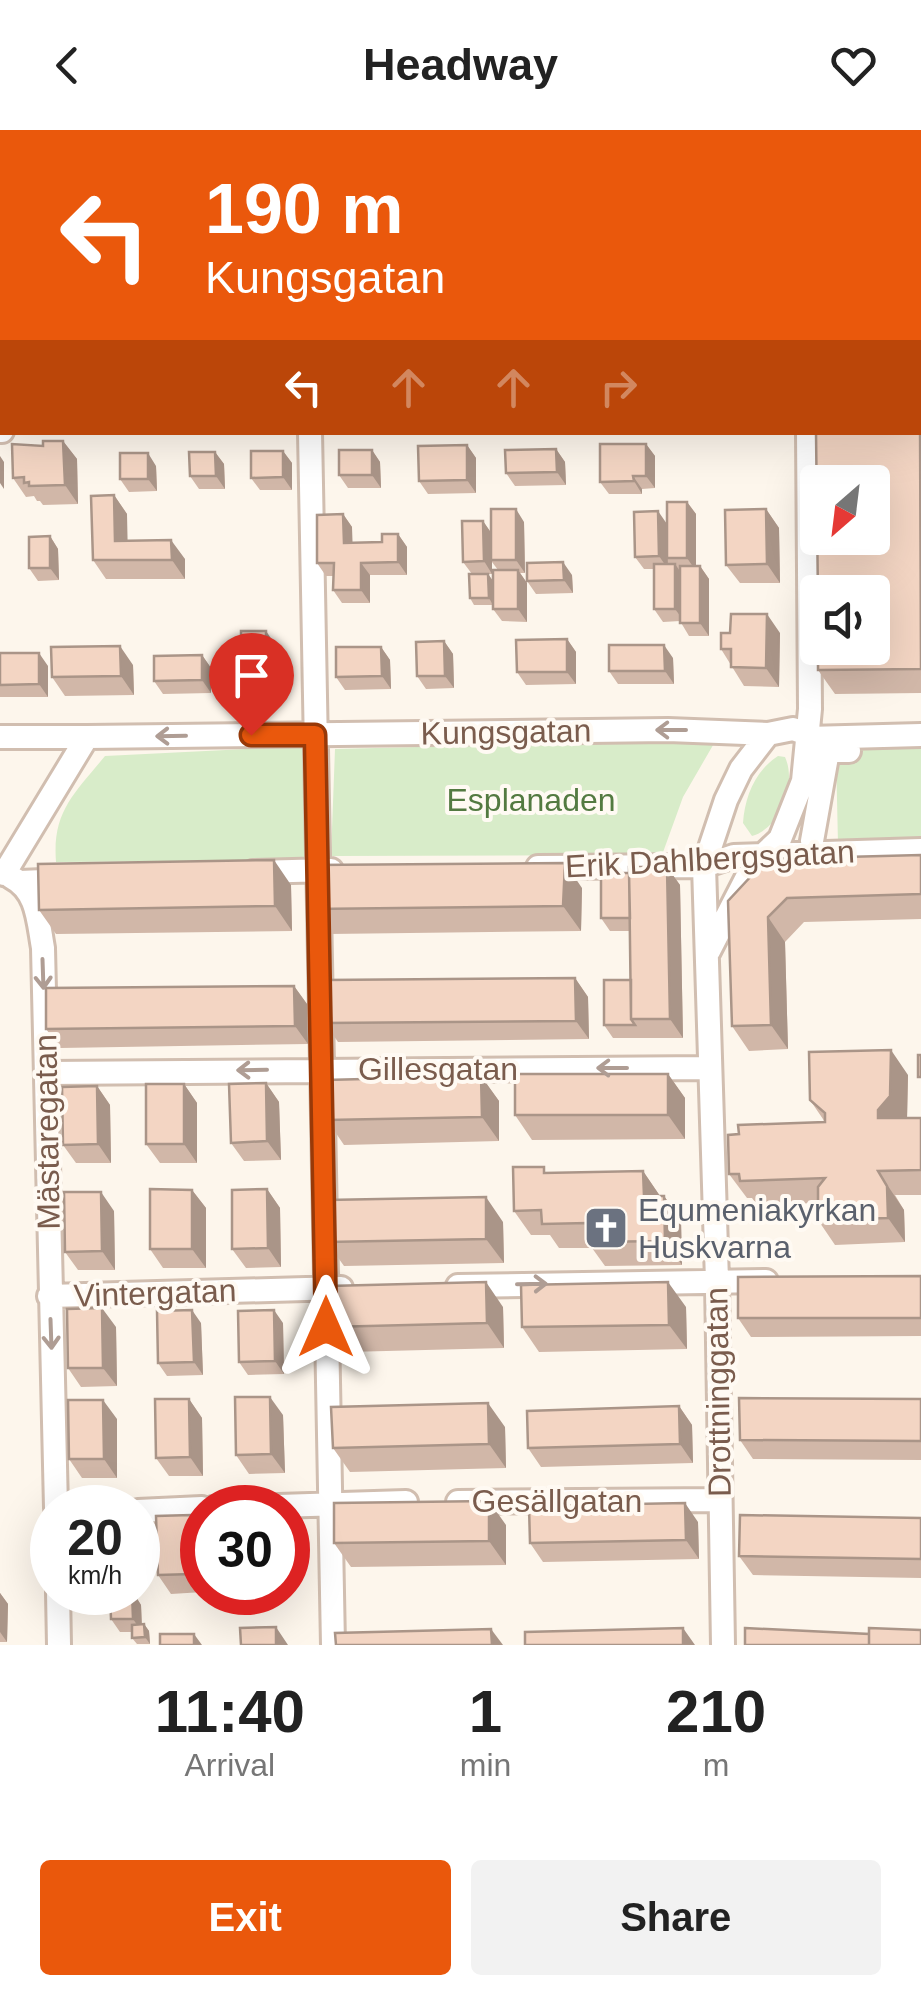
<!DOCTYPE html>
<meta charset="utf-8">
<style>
:root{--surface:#fff;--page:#f2f2f2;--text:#222;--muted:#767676;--accent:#ea580c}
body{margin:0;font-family:Arial,sans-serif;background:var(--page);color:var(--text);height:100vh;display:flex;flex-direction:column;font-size:38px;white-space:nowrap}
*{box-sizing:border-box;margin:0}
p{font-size:32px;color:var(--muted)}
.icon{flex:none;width:55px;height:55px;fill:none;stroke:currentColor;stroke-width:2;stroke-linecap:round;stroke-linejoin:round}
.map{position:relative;height:1515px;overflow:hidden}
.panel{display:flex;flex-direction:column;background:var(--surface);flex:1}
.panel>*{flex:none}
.top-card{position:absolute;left:0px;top:0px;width:922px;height:305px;box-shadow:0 10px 40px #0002;background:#ea580c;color:#fff;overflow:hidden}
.needle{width:65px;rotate:208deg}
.fabs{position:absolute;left:800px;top:335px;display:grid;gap:20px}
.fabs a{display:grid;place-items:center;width:90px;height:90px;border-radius:10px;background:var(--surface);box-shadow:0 10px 40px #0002;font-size:50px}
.speed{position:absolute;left:30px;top:1355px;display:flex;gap:20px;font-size:50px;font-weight:700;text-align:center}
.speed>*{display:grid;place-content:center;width:130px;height:130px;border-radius:50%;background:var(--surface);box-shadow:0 10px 40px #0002;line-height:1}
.speed small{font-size:25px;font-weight:400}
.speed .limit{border:15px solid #d22;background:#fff;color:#111}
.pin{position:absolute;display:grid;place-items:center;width:85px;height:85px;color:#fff;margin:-102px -42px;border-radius:50% 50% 50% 0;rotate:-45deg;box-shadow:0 0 10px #0007}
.pin .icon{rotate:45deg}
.me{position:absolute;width:110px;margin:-55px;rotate:0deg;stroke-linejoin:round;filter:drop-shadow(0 0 8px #0008)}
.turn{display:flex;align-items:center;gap:35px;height:210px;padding:0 40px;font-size:45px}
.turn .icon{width:130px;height:130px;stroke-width:2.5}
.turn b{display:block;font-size:70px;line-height:85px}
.lanes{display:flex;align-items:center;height:95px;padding:0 40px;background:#0003;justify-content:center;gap:50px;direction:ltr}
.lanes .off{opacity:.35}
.eta{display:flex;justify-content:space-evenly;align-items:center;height:170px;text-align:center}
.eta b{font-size:60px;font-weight:800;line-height:70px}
.action{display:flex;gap:20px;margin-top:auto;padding:20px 40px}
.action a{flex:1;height:115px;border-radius:10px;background:var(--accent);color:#fff;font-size:40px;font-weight:800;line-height:115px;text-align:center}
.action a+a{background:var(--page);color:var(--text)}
header{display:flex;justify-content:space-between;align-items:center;height:130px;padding:0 40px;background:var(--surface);font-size:45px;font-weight:800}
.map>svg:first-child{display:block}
.green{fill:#d8ecc9}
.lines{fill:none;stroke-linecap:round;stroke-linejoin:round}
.minor-casing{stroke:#d1beb0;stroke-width:28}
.minor{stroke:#fff;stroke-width:22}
.wall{fill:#d1b7a8;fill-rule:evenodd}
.shaded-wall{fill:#aa9588}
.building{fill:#f3d5c3;stroke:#aa9588;stroke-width:2.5;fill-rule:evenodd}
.oneway{stroke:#af9d94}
.route-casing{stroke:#983908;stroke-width:25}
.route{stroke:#ea580c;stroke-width:18}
.labels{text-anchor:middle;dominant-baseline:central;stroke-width:8;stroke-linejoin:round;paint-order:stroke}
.street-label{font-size:32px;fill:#7a5c4d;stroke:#fffaf3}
.park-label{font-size:32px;fill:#537a41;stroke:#fffaf3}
.worship-label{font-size:32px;fill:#5b616d;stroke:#fffaf3;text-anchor:start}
</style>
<header><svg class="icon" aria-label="back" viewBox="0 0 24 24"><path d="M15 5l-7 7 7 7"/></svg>Headway<svg class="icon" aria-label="heart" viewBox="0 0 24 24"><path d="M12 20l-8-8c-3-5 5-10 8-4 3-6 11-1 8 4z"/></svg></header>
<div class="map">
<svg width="921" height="1515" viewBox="0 0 921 1515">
<rect width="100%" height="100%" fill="#fdf6ec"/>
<path class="green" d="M716 610 683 667 662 725 331 726 335 619Z
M305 616 304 730 56 732C52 681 75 663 105 626Z
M856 618 921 619V711L838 714 836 625Z
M778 626 785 627C797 653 781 698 752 706L743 693C745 666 755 641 778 626Z"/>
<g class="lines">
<defs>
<path id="minor" d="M802 0V2
M336 2 338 0
M920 258H921
M0 301H2
M310 302 333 1515
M0 607H87
M812 711 828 621H849
M538 737 704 736 734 726 921 720
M253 742 331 740
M4 744 87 607 668 600 768 604 793 599 804 603 808 608 921 605
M11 747C38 761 38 791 43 818L56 1378
M20 752 67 750
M709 821 746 749 762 726 780 709 803 651 810 579 808 302
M46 943 710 938
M458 1156 766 1151
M49 1166 341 1158
M458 1372 720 1370
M213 1378 406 1372
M138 1381 202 1378
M58 1462 59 1515
M723 1515 717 1151 704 736 726 670 741 639 768 604"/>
</defs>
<use href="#minor" class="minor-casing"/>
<use href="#minor" class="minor"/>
</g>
<path class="wall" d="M921 291V563L835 564 818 540Z
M63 311 77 329 78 374 43 375 40 371H37L34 366 26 367 13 348 43 316Z
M646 314 655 326V358L642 359V364H609L600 352Z
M467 315 476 328V363L428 364 419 351Z
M556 319 565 332 566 355 515 356 506 343Z
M372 320 380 332 381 358H348L339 345Z
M283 321 292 333V360H260L251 348Z
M215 322 224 334 225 359H199L190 346Z
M156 336 157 361 129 362 120 349Z
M114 365 127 384V411L185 429V449H106L93 430Z
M687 372 696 384V436H700L709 449V506H689L680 491 663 492 654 479V439H644L635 427Z
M766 379 779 398 780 453H740L726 435Z
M343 384 352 397V413L382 412 398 404 407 417V445H370V473H342L333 460 334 446H326L317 433Z
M483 391 491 403 524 392 525 443H520L527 453V492L502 491 493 479V475H474L470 468 472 444 463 432ZM492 432 498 440 493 451 488 444H492Z
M50 406 58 419 59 450 38 451 29 438Z
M572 445 573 463 536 464 527 451Z
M780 503 779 557 744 556 721 519Z
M567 509 576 522V554L526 555 517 542Z
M444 511 453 524 454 558 426 559 417 546Z
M275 514V574H251L242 561Z
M381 517 390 530 391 559 345 560 336 547Z
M0 523 48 536V567H0Z
M202 525 211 538V563L163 564 154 551Z
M673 528 674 554H618L609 541Z
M133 535 134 565 65 566 52 547Z
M921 725V789L804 792 785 812 788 919 749 921 732 896 728 771Z
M667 737 680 755 683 908H613L604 895 631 850 630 801H610L601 788 629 743Z
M291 755 292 801 56 804 39 780Z
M582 758 581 801 329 804 312 779Z
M575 848 588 867 589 909 338 912 325 893Z
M294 856 307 874 308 914 60 918 46 899Z
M668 944 685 968V1009L532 1010 515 985Z
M908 945 907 988H921V1065H895L904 1080 905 1112 835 1115 818 1090V1073L757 1075 752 1068H747L729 1044 739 1004 825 992 810 970Z
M481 946 499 971V1011L344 1015 327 990Z
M266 953 279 972 281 1030 244 1031 231 1013Z
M184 954 197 973V1033H160L146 1014Z
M97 956 110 975 111 1033H76L63 1015Z
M643 1041 660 1066H664L681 1090 682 1135 605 1136 592 1118H559L550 1105H531L514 1081 548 1043Z
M267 1059 280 1078 281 1137 246 1138 232 1119Z
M192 1060 206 1078V1138H163L150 1119Z
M114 1081 115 1140H78L65 1122Z
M503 1092 504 1133 344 1136 327 1112Z
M921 1146V1206L751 1207 738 1188Z
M503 1177 504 1218 347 1222 329 1197Z
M686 1177 687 1219 539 1222 522 1197Z
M201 1193 203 1245 167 1246 158 1233Z
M283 1193 284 1244 248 1245 239 1232Z
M116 1197 117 1256 81 1257 68 1238Z
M189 1269 202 1288 203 1346H169L156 1328Z
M921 1269V1330L753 1329 740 1310Z
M679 1276 692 1295 693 1333 541 1337 528 1318Z
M283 1285 285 1343 249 1344 236 1325Z
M117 1289V1348H82L69 1329Z
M505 1297 506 1338 350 1342 333 1318Z
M191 1385 202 1401 203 1462 171 1464 158 1445Z
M921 1388V1448L753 1445 739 1426Z
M698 1392 699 1429 543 1432 530 1413Z
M506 1395V1435L351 1437 334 1413Z
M83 1462H133L141 1475 142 1495 144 1494 149 1501 150 1514H137L132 1508V1502H120L111 1489 110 1465 85 1466Z
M0 1463 8 1474 7 1512H0Z"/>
<path class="shaded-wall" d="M63 311 77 329 78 374 65 355Z
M646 314 655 326V358L646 346Z
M467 315 476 328V363L467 350Z
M556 319 565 332 566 355 557 342Z
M372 320 380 332 381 358 372 345Z
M283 321 292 333V360L283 347Z
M215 322 224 334 225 359 216 346Z
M148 323 156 336 157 361 148 349Z
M0 326 4 332V359L0 353Z
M633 346 642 359V364L634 351Z
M114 365 127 384 128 430 115 411Z
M687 372 696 384V441L687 428Z
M516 379 524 392 525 443 516 430Z
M766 379 779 398 780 453 767 434Z
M658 381 667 394 668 439 659 426Z
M343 384 352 397 353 426 344 413Z
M483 391 492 404V444L484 431Z
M398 404 407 417V445L398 432Z
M50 406 58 419 59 450 50 438Z
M171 410 185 429V449L172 430Z
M563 432 572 445 573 463 564 450Z
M361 433 370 445V473L361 460Z
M675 434 684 447V491L675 479Z
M700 436 709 449V506L700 493Z
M518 440 527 453V492L518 479Z
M488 444 493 451V475L489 468Z
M767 484 780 503 779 557 766 538Z
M266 501 275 514V574L266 561Z
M567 509 576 522V554L567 542Z
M444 511 453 524 454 558 445 546Z
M664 515 673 528 674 554 665 541Z
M120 516 133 535 134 565 121 546Z
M381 517 390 530 391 559 382 546Z
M39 523 48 536V567L39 554Z
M202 525 211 538V563L202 550Z
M274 730 291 755 292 801 275 776Z
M565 733 582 758 581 801 563 776Z
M667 737 680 755 683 908 670 889Z
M768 787 785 812 788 919 771 895Z
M575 848 588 867 589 909 576 891Z
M294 856 307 874 308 914 295 896Z
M891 920 908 945 907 990 878 988V980Z
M668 944 685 968V1009L668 985Z
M481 946 499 971V1011L482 987Z
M266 953 279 972 281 1030 267 1011Z
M184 954 197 973V1033L184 1014Z
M97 956 110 975 111 1033 98 1014Z
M643 1041 660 1066H644Z
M878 1041 904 1080 905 1112 888 1088Z
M267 1059 280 1078 281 1137 268 1118Z
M192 1060 206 1078V1138L192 1119Z
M101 1062 114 1081 115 1140 102 1121Z
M664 1066 681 1090 682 1135 665 1111Z
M486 1067 503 1092 504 1133 486 1109Z
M486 1152 503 1177 504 1218 487 1193Z
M668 1152 686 1177 687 1219 669 1195Z
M102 1178 116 1197 117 1256 103 1238Z
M192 1180 201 1193 203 1245 194 1232Z
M274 1180 283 1193 284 1244 275 1231Z
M270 1267 283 1285 285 1343 271 1324Z
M189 1269 202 1288 203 1346 190 1327Z
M103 1270 117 1289V1348L104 1329Z
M488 1273 505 1297 506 1338 489 1314Z
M679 1276 692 1295 693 1333 680 1314Z
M489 1371 506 1395V1435L489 1411Z
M685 1373 698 1392 699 1429 686 1410Z
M191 1385 202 1401V1457L193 1444Z
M133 1462 141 1475 142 1502 133 1489Z
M0 1463 8 1474 7 1512 0 1502Z
M144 1494 149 1501 150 1514 145 1507Z
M276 1497 288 1515H276Z
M683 1498 695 1515H683Z
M491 1499 503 1515H492Z
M194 1504 202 1515H194Z"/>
<path class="building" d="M813 0H921V14L920 2H813Z
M920 163H921L920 223Z
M920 291 921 539 818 540V518H872V462H818V469L816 302H920ZM818 352H872V408H818Z
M43 311H63L65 355 29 356V352L24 353V347L13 348 12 314 43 316Z
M600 314H646V346H633L634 351 600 352Z
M467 315V350L419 351 418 316Z
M556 319 557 342 506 343 505 320Z
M339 320H372V345H339Z
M251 321H283V347L251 348Z
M189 322H215L216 346H190Z
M120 323H148V349H120Z
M114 365 115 411 171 410 172 430H93L91 366Z
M667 372H687V428H667Z
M491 379H516V430H491Z
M766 379 767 434 726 435 725 380Z
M658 381 659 426 635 427 634 382Z
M343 384 344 413 382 412V404H398V432L361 433V460H333L334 433H317V385Z
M462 391H483L484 431 463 432Z
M50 406V438H29V407Z
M563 432 564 450 527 451V433Z
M654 434H675V479H654Z
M680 436H700V493H680Z
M493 440H518V479H493Z
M469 444H488L489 468H470Z
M731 484H767L766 538 731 537V519H721V503H730Z
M241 501H266V561H242Z
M567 509V542H517L516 510Z
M444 511 445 546H417L416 512Z
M609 515H664L665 541H609Z
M120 516 121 546 52 547 51 517Z
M336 517H381L382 546 336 547Z
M0 523H39V554L0 555Z
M202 525V550L154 551V526Z
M921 725V764L787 768 768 787 771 895 732 896 728 771 767 729Z
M274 730 275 776 39 780 38 734Z
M565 733 563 776 312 779V735Z
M629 737H667L670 889H631Z
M601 743H629L630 788H601Z
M575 848 576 891 325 893V850Z
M604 850H631V889L635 895H604Z
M294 856 295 896 46 899V858Z
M891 920 890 966 878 980V988H921V1040L878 1041 887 1056 888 1088 818 1090V1057L825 1048 740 1051 739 1044H729L728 1005 739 1004 738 995 825 992V983L810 970 809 922Z
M918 925H921V947H918Z
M515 944H668V985H515Z
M481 946 482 987 327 990 326 950Z
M266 953 267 1011 231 1013 229 954Z
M146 954H184V1014H146Z
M97 956 98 1014 63 1015 62 957Z
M513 1037H544V1043L643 1041 644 1066H664L665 1111 588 1112 587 1093 542 1094 541 1080 514 1081Z
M150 1059 192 1060V1119H150Z
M267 1059 268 1118 232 1119V1060Z
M64 1062H101L102 1121 65 1122Z
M486 1067V1109L327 1112V1070Z
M921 1146V1188H738V1147Z
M486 1152 487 1193 329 1197V1156Z
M668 1152 669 1195 522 1197 521 1155Z
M102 1178 103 1238H68L67 1179Z
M192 1180 194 1232 158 1233 157 1181Z
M274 1180 275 1231 239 1232 238 1181Z
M235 1267H270L271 1324 236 1325Z
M739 1268 921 1269V1311L740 1310Z
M155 1269H189L190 1327 156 1328Z
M68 1270H103L104 1329H69Z
M488 1273 489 1314 333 1318 331 1277Z
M679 1276 680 1314 528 1318 527 1281Z
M489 1371V1411L334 1413V1373Z
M685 1373 686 1410 530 1413 529 1376Z
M191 1385 193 1444 158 1445 156 1386Z
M740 1385 921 1388V1429L739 1426Z
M132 1462 133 1489H111L110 1463Z
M144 1494 145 1507 132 1508V1495Z
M276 1497V1515H241L240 1498Z
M683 1498V1515H525V1502Z
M745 1498 869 1504V1515H745Z
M869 1498 921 1500V1515H869Z
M491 1499 492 1515H336L335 1503Z
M160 1504H194V1515H160Z"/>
<defs><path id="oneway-shaft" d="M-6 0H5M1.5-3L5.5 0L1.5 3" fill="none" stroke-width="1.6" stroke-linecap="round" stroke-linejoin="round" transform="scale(2.5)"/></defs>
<g class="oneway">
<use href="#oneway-shaft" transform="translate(671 600) rotate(-180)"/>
<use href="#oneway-shaft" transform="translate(171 606) rotate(179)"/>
<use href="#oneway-shaft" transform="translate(43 844) rotate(88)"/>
<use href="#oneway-shaft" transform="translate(612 938) rotate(180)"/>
<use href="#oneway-shaft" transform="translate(252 940) rotate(179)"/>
<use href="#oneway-shaft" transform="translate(532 1154) rotate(-1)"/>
<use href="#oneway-shaft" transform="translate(51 1204) rotate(88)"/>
</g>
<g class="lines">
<defs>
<path id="route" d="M251 605H315L326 1197"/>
</defs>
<use href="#route" class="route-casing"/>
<use href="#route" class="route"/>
</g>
<defs>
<symbol id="church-square" viewBox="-11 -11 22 22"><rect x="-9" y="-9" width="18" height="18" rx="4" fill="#6b7280" stroke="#fffaf3"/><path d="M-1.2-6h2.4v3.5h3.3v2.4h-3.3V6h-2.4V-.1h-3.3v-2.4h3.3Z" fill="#fff"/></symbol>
</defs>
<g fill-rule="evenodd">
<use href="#church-square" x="581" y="1073" width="50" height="50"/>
</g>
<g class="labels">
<g class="street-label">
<text transform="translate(506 602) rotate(-1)">Kungsgatan</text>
<text transform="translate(710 729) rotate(-3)">Erik Dahlbergsgatan</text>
<text x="438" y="939">Gillesgatan</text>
<text transform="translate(47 1002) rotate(-91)">Mästaregatan</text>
<text transform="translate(155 1163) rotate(-2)">Vintergatan</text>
<text transform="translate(718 1262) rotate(-91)">Drottninggatan</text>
<text x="557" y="1371">Gesällgatan</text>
</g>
<g class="park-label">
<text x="531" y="670">Esplanaden</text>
</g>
<g class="worship-label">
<text x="638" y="1080">Equmeniakyrkan<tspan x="638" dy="37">Huskvarna</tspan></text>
</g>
</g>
</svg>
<div class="fabs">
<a><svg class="needle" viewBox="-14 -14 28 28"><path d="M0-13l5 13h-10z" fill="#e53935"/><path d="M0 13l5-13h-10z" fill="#767676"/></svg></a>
<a><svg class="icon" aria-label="sound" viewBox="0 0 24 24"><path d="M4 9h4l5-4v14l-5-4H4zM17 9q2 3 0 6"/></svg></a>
</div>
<div class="speed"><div>20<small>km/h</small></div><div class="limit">30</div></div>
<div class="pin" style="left:251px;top:605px;background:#d93025"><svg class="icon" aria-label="arrive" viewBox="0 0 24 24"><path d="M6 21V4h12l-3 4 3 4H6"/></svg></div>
<svg class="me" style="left:326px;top:1197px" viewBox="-20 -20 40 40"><path d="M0-17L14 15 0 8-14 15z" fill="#ea580c" stroke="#fff" stroke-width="4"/></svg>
<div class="top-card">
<div class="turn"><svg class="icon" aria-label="left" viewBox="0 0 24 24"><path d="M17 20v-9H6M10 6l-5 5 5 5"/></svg><div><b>190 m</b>Kungsgatan</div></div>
<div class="lanes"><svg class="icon" aria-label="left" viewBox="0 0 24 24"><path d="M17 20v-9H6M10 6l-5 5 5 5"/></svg><svg class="icon off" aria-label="ahead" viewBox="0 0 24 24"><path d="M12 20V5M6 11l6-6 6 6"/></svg><svg class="icon off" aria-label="ahead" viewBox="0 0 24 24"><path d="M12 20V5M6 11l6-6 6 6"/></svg><svg class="icon off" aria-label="right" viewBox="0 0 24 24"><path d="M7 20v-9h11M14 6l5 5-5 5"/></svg></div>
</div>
</div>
<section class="panel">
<div class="eta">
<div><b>11:40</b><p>Arrival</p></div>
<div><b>1</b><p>min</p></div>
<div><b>210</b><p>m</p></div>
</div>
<div class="action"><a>Exit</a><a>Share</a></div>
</section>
